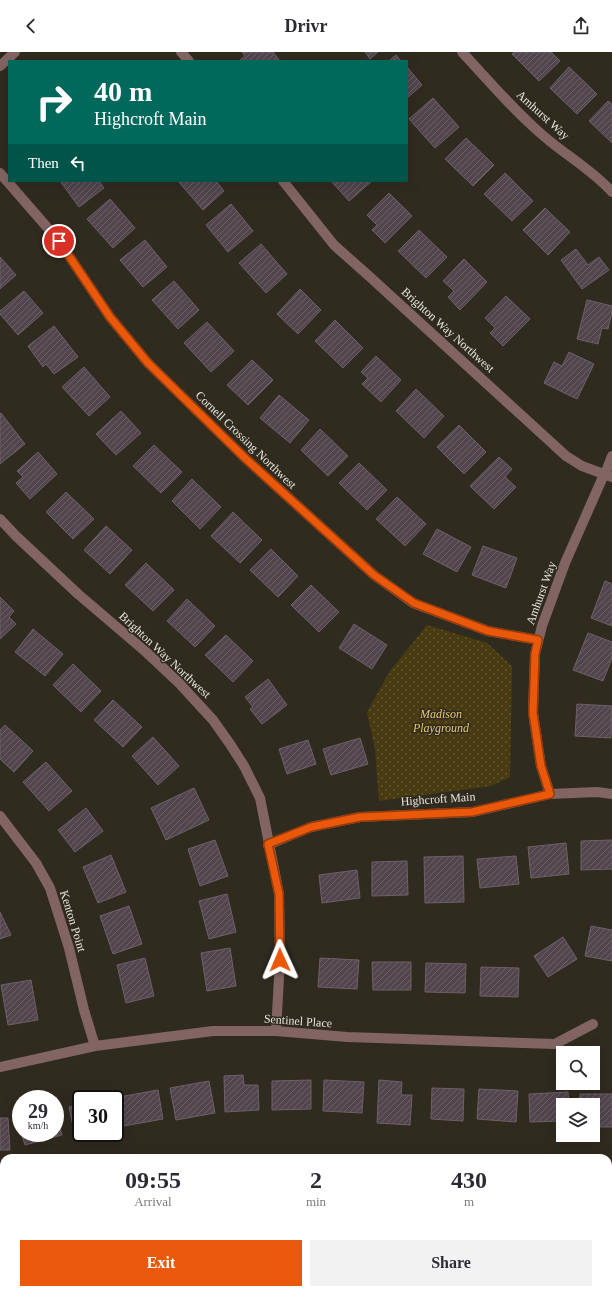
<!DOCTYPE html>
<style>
:root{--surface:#fff;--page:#f2f2f3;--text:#2b2b33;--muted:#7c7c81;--accent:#ea580c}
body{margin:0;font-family:"Times New Roman",serif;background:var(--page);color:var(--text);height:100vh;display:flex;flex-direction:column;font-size:15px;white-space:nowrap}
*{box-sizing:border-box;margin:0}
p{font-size:13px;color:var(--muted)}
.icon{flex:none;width:22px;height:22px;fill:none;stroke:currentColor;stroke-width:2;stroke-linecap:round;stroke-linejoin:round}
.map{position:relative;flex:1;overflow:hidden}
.details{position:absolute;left:0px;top:1102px;width:612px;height:140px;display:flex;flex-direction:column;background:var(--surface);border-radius:12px 12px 0 0;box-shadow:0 4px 16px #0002}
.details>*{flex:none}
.guide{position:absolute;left:8px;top:8px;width:400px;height:122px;border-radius:0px;box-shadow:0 4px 16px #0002;background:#00695c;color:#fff;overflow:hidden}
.tools{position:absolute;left:556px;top:994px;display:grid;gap:8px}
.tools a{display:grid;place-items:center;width:44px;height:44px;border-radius:0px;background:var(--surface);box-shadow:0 4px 16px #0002;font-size:20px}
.speed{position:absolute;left:12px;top:1038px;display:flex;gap:8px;font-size:20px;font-weight:700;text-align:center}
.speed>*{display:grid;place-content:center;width:52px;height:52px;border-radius:50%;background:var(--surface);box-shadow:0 4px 16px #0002;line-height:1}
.speed small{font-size:10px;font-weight:400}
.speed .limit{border:2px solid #111;border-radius:6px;background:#fff;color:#111}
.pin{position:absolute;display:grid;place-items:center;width:34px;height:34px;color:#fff;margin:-17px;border:2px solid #fff;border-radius:50%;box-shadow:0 1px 4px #0007}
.me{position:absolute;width:44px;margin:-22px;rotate:359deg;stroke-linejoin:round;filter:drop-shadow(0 0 3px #0008)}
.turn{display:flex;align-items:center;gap:14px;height:84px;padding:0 20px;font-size:18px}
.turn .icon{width:52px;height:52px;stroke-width:2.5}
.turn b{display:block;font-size:28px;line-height:34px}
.then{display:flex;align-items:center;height:38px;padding:0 20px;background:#0003;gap:8px;font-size:15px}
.eta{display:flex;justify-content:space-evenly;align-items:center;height:68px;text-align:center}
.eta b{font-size:24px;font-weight:800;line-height:28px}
.cta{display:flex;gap:8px;margin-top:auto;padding:8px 20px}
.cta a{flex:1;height:46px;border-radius:0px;background:var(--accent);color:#fff;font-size:16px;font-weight:800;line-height:46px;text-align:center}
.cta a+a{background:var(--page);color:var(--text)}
header{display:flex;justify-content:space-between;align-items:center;height:52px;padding:0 20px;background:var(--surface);font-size:18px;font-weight:800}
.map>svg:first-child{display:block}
.grass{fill:url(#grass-dots)}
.building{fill:url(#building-hatch);stroke:#6e6069}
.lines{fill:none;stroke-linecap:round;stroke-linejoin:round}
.minor{stroke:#826563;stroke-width:10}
.route-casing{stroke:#983908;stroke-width:10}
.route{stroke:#ea580c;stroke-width:7}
.labels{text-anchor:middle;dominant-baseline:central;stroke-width:3;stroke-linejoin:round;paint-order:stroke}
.street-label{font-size:12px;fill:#e7e5dd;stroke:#302b1f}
.park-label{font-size:12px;font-style:italic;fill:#e7c76d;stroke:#302b1f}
</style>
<header><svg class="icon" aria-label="back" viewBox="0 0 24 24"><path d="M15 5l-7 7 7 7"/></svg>Drivr<svg class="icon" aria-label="share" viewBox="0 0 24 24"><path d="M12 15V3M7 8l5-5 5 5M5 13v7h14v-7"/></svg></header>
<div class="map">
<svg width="612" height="1242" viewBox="0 0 612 1242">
<defs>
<pattern id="grass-dots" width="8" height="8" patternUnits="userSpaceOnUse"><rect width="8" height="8" fill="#493b11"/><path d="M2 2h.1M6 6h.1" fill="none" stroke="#635733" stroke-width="1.8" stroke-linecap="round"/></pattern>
<pattern id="building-hatch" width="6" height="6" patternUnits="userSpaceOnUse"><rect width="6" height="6" fill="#52454d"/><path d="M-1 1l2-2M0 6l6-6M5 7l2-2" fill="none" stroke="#6b6066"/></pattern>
</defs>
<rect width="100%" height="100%" fill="#302b1f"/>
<path class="grass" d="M427 573 487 591 512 614 510 725 491 734 379 749 375 697 367 660 390 619Z"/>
<path class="building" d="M242 0H273L280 9H241L240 8 245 4Z
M365 0H378L370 7Z
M514 0H551L560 9 539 29 512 2Z
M396 3 401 9H389Z
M407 15 422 33 407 46Z
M569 15 597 42 577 62 550 36Z
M433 46 459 75 435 96 409 67Z
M608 49 612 52V91L589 69Z
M466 86 494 113 473 134 445 107Z
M505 121 533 149 512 169 484 142Z
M60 129H99L104 136 79 155Z
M178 129H216L224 139 203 158Z
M331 129H372L349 149Z
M389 141 412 164 385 191 372 178 377 173 367 163Z
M110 147 135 176 113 196 87 167Z
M231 152 253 179 228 200 206 173Z
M545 156 570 180 548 203 523 178Z
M419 178 447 205 426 226 398 199Z
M145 188 167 215 143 235 120 208Z
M261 192 287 222 266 241 239 211Z
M576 197 588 213 599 205 609 218 582 237 561 208Z
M0 205 16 223 0 237Z
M464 207 487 230 460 258 448 245 454 239 443 229Z
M174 229 199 258 178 277 152 248Z
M300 237 321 258 298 282 277 262Z
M24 239 43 261 18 283 0 262V259Z
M506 244 530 267 503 294 490 281 495 276 485 266Z
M587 248 612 254V260L608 277 602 276 598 292 577 287Z
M335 268 363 296 343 316 315 289Z
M207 270 234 299 211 320 184 291Z
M54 274 78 305 54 322 46 312 43 315 28 294Z
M569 300 594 312 577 347 544 331 554 310 562 314Z
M376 304 401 328 381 350 362 332 368 326 361 320Z
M252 308 273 328 248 353 227 333Z
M84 315 110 345 89 364 62 335Z
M416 337 444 364 424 386 396 359Z
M279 343 309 368 290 391 260 366Z
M121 359 141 381 116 403 96 382Z
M1 361 25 392 0 412V362Z
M459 373 486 400 464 422 437 395Z
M320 377 348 404 328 424 301 398Z
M154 393 182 420 161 441 133 414Z
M38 400 57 422 30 447 16 431 23 425 17 419Z
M499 405 512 417 505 425 516 435 494 457 470 434Z
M359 411 387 438 367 458 339 431Z
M192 427 221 455 200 477 172 449Z
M66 440 94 467 73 487 46 460Z
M397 445 426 472 405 494 376 467Z
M233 460 262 488 240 511 211 484Z
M106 474 132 498 110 522 84 498Z
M437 477 471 495 457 520 423 502Z
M483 494 517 506 506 536 472 523Z
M271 497 298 524 278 545 250 518Z
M146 511 174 538 153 559 125 533Z
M605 529 612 532V574L591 566Z
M311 533 339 560 319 580 291 553Z
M0 545 14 559 9 565 16 572 0 587Z
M187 547 215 574 195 595 167 569Z
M354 572 387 593 372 617 339 596Z
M33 577 63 602 45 624 15 600Z
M588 581 612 590V606L603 629 573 618Z
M226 583 253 609 233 630 205 603Z
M73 612 101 639 81 660 53 633Z
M268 627 287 653 262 672 250 657 253 655 245 645Z
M113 648 142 675 123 695 94 668Z
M577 652 612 654 611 686 575 684Z
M5 673 33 699 14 720 0 707V678Z
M153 685 179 714 158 733 132 704Z
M360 686 368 712 331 723 323 697Z
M308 688 316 712 287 722 279 697Z
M46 710 72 739 49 759 23 730Z
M194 736 209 768 166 788 151 756Z
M86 756 103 779 75 800 58 778Z
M215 788 228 824 200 834 188 797Z
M612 788V817L581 818V789Z
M566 791 569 822 531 826 528 795Z
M111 803 126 840 98 851 83 815Z
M463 804 464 850 425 851 424 805Z
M516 804 519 832 480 836 477 807Z
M407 809 408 843 372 844V810Z
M357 818 360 846 322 851 319 823Z
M227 842 236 880 209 887 199 849Z
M129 854 142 892 113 902 100 864Z
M0 860 11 883 0 887Z
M591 874 612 878V909L585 904Z
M563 885 577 907 548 925 534 904Z
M230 896 236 934 207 939 201 901Z
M145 906 154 944 126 951 117 913Z
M320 906 359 908 357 937 318 935Z
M372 910H411V938H373Z
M426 911 466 912 465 941 425 940Z
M481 915 519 916 518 945 480 944Z
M31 928 38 968 8 973 1 933Z
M243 1023 244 1033H258L259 1058 225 1060 224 1024Z
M311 1028V1057L272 1058V1029Z
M324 1028 364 1030 362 1061 323 1059Z
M379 1028 402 1030 401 1043H412L410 1073 377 1071Z
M209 1029 215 1061 176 1068 170 1036Z
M432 1036 464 1037 463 1069 431 1067Z
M479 1037 518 1039 516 1070 477 1067Z
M158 1038 163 1067 124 1074 119 1045Z
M568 1040 569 1053H563V1069L530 1070 529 1042Z
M580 1042H612V1075H593V1053H580Z
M81 1052V1081H85L75 1083 69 1055Z
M55 1056 62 1083 25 1093 21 1081H55Z
M21 1063V1079L17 1064Z
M0 1066H8L10 1098H0Z
M612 1166V1199H608V1167Z
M4 1200V1228L0 1230V1201Z
M43 1238H58L46 1242H44Z"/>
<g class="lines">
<path class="minor" d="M181 0 189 9
M462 0C489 29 515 60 546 86 567 104 592 118 612 140
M0 14 15 0
M0 121 59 189 110 265 148 311 246 407 374 523 413 551 488 579 538 588
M283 129 334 193 370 225 566 404 582 414 612 425
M0 467 16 484 78 542 146 600 179 631 213 668 230 692 244 714 260 746 279 842 280 908 276 979
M550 742 541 714 533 661 535 602 542 574 565 511 602 427 605 422 612 404
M0 764 36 811 50 836 69 896 84 958 95 994
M268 793 311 775 360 765 473 760 550 742 597 740 612 742
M0 1015 95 994 213 979H276L347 985 555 992 593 972
M351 1238 392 1242
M219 1242 239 1238"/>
</g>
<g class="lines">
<defs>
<path id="route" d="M59 189 110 265 148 311 246 407 374 523 414 551 488 579 538 588 535 602 533 661 541 714 550 742 472 760 360 765 311 775 268 792 279 842 280 908"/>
</defs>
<use href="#route" class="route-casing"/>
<use href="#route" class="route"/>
</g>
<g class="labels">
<g class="street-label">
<text transform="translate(543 63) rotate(42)">Amhurst Way</text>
<text transform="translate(448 278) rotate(42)">Brighton Way Northwest</text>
<text transform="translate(246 388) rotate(44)">Cornell Crossing Northwest</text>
<text transform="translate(541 541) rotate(-70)">Amhurst Way</text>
<text transform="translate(165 603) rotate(43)">Brighton Way Northwest</text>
<text transform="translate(438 747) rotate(-4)">Highcroft Main</text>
<text transform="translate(73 869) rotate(73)">Kenton Point</text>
<text transform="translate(298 969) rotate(4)">Sentinel Place</text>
</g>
<g class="park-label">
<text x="441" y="662">Madison<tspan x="441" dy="14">Playground</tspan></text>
</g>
</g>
</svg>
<div class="tools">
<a><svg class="icon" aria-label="search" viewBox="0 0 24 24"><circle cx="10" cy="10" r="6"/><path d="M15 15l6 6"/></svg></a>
<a><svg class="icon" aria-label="layers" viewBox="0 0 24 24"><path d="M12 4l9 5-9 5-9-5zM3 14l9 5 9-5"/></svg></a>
</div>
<div class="speed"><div>29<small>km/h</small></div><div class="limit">30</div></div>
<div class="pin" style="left:59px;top:189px;background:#d93025"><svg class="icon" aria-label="arrive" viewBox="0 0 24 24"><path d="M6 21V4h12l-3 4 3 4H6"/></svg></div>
<svg class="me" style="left:280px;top:908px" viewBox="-20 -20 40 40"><path d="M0-17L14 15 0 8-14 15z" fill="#ea580c" stroke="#fff" stroke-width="4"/></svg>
<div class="guide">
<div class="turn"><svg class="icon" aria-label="right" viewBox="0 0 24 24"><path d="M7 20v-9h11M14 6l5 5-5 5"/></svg><div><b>40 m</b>Highcroft Main</div></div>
<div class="then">Then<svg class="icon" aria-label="left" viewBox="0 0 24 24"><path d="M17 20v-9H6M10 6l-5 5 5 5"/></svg></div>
</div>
<section class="details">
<div class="eta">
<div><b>09:55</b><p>Arrival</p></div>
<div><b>2</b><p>min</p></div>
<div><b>430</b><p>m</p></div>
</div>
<div class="cta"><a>Exit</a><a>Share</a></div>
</section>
</div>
